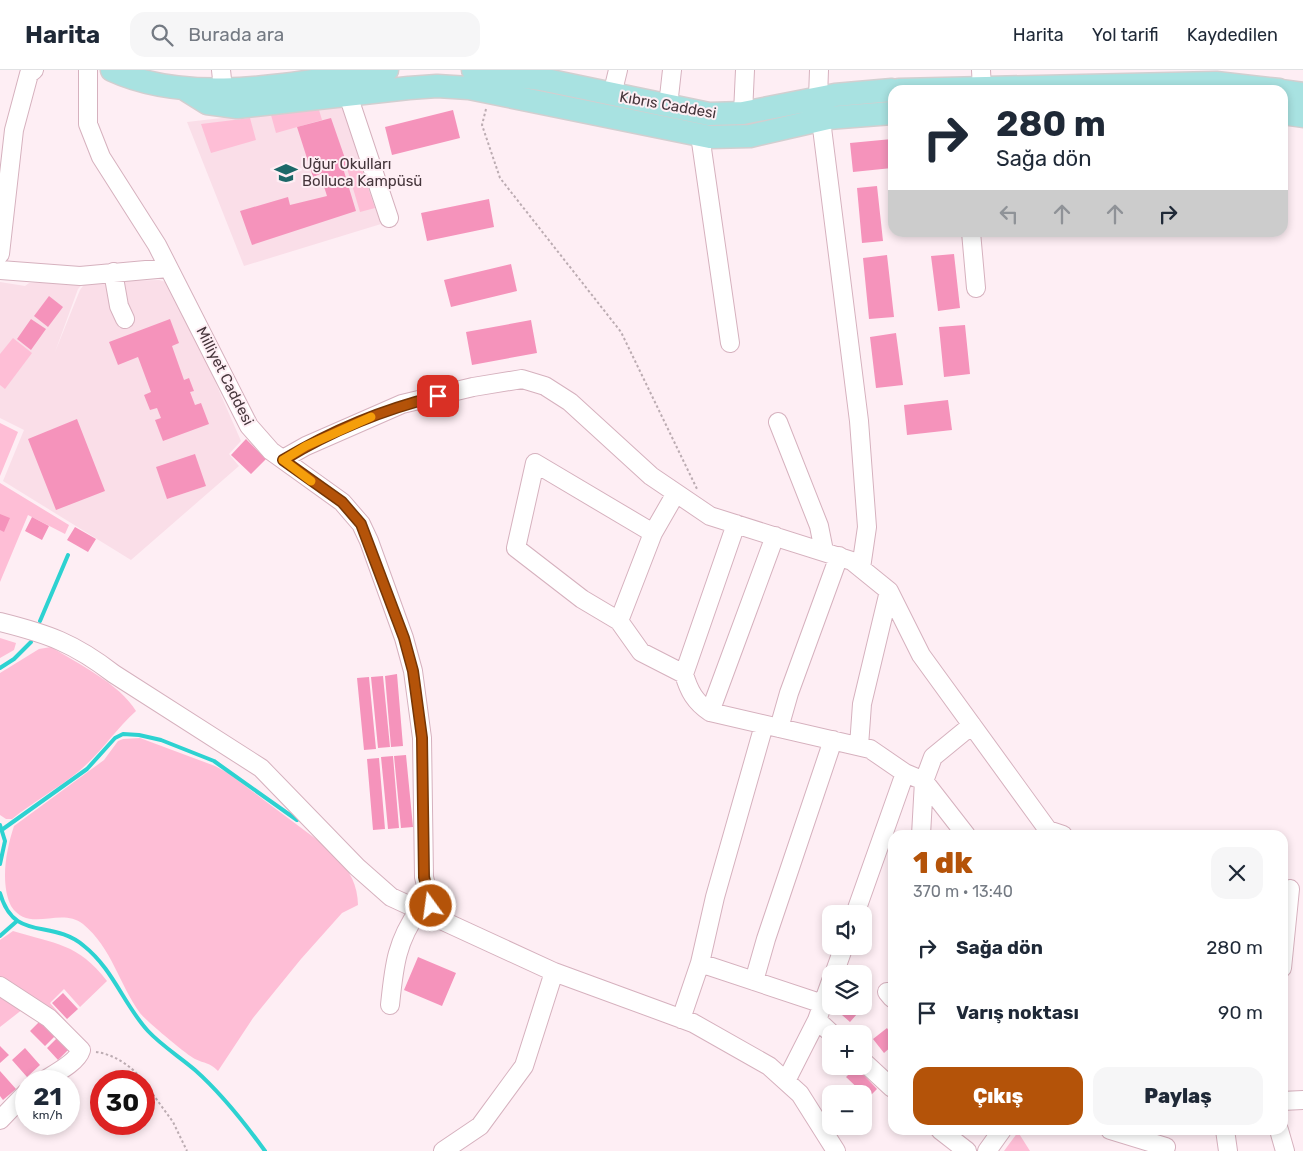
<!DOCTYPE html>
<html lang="tr">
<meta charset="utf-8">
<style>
:root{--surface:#fff;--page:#f6f6f7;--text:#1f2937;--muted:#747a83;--line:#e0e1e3;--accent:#b45309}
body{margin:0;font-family:Rubik,sans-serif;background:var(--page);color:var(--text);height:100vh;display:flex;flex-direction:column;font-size:19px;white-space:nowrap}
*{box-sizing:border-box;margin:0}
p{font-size:16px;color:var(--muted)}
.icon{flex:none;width:28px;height:28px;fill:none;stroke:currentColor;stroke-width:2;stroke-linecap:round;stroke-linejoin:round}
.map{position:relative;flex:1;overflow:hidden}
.panel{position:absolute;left:888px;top:760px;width:400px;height:305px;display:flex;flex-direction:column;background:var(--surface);border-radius:15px;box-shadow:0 2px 8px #0003}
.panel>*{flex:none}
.hud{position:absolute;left:888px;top:15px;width:400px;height:152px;border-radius:15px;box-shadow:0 2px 8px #0003;background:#fff;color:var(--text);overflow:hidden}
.buttons{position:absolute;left:822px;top:835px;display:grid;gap:10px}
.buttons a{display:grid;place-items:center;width:50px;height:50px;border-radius:10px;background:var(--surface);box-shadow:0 2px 8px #0003;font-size:25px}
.speed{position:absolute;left:15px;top:1000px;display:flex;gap:10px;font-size:25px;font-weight:700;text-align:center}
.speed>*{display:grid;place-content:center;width:65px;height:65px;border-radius:50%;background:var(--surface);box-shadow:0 2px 8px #0003;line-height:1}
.speed small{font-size:12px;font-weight:400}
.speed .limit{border:8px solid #d22;background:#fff;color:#111}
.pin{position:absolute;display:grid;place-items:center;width:42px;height:42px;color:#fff;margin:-21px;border-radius:10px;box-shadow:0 2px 8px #0006}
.me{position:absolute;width:55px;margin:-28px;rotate:346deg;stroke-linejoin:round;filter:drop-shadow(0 0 4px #0008)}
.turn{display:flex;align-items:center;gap:18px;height:105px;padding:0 25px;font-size:22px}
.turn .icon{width:65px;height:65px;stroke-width:2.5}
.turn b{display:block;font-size:35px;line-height:42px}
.lanes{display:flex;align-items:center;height:48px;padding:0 25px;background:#0003;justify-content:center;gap:25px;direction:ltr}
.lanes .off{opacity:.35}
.round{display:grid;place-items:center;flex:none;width:52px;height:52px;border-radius:15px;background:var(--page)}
.head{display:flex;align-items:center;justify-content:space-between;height:85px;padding:0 25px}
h1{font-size:30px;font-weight:800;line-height:38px;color:var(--accent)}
.cta{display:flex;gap:10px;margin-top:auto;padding:10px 25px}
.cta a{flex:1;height:58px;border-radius:15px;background:var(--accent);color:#fff;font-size:20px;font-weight:800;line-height:58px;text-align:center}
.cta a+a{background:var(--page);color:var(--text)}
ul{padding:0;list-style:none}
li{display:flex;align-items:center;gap:15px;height:65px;padding:0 25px}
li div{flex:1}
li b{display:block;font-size:19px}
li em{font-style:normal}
header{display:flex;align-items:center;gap:30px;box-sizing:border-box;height:70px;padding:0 25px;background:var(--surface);border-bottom:1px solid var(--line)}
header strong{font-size:24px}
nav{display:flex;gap:28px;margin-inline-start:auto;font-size:18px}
.search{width:350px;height:45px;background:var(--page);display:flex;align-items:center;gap:12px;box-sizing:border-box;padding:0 18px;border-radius:15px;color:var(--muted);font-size:19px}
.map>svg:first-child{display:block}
.built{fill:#fadee8}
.green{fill:#febed6}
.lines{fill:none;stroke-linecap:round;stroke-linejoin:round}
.stream{stroke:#2dd2d1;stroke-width:4}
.building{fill:#f593bb}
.minor-casing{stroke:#d6b1be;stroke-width:20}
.major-casing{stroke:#d2cfd0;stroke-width:25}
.path{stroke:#bcacb2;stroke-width:2;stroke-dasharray:2.5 2.5;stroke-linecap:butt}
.minor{stroke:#fff;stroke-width:18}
.major{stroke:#a8e2e1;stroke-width:22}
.route-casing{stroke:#753606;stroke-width:12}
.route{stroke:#b45309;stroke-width:9}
.slow{stroke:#f59e0b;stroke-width:9}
.labels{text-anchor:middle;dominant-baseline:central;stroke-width:4;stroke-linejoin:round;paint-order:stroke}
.street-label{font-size:15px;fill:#45353b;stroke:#feeef4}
.poi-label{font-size:15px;fill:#45353b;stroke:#feeef4;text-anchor:start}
</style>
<header>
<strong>Harita</strong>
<div class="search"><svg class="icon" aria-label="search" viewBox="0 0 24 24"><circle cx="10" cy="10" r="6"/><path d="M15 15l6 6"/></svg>Burada ara</div>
<nav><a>Harita</a><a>Yol tarifi</a><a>Kaydedilen</a></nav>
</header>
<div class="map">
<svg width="1303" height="1081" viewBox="0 0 1303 1081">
<rect width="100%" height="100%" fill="#feeef4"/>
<path class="built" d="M343 34 381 154 244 196 187 52Z
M159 210 166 212 186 245 241 371 229 384 239 396 131 490 3 411 24 360 0 348V212L25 216 29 213 85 211 78 219 55 282 80 220 86 212Z"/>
<path class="green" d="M319 40 322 50 276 63 271 45Z
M250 48 256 70 211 83 201 54Z
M360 94 375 138 360 142 347 98Z
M13 268 32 283 5 319 0 315V284Z
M0 353 18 362 0 406Z
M0 413 69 455 65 464 28 445 0 512Z
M0 568 16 573 14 580 0 588Z
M51 577C77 593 120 614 136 641 115 660 100 684 78 702 57 719 33 732 12 749H6L0 745V603L39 579Z
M140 668 215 696 228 703C251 720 273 737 296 754 324 775 358 796 358 835L342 843 301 889 253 948 218 1001C209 992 205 994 195 989 187 985 145 950 140 943 119 914 112 878 83 854 60 836 29 864 11 836 0 813 6 780 14 756L104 690 118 671 123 669Z
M13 861C55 874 78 873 107 911L80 937 64 919 50 933 66 951 62 953 0 910V870Z
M0 922 23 939 0 957Z
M1018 1062 1030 1081H1004Z"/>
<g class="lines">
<path class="stream" d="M40 551 68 485
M0 598 14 589 31 572
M0 755 5 771 0 794
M3 759 87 699 115 668 123 664 139 665 161 670 214 691 297 750
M0 823C14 873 51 848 84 876 113 899 124 935 148 961 162 976 180 987 195 1000 222 1024 244 1052 265 1081
M0 866 17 851"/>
</g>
<path class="building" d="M453 40 460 68 392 85 385 57Z
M331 48 348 97 343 98 356 141 252 175 240 141 288 127 290 135 327 126 320 104 313 107 297 57Z
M892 69V98L853 102 850 73Z
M877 116 883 171 862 173 857 118Z
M489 129 494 157 427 171 421 143Z
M954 184 960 238 938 241 931 186Z
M887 185 894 247 869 249 863 188Z
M511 194 517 221 451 237 444 210Z
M49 226 63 237 48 257 34 246Z
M31 249 46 259 31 280 17 269Z
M170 249 179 273 172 276 184 310 189 308 194 321 190 322 195 335 201 333 209 354 163 371 155 350 161 348 157 338 150 340 144 325 151 322 138 287 118 295 109 272Z
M531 250 537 283 472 295 466 262Z
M965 255 970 304 944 307 939 257Z
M896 263 903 315 876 318 870 267Z
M948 330 952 360 907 365 904 335Z
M77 349 105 421 56 440 28 369Z
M246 369 266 389 251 404 231 385Z
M195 384 206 416 167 429 156 397Z
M0 444 10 448 4 462 0 460Z
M32 447 49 456 42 470 25 461Z
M75 457 96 469 88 482 67 470Z
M397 604 403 676 391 677 385 606Z
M383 606 390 677 378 678 371 607Z
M369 607 376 679 364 680 357 608Z
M406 685 413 757 401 758 394 686Z
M393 686 399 758 388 759 381 687Z
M379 688 385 759 373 760 367 689Z
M418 887 456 903 442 936 404 920Z
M63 923 78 939 67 949 52 933Z
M850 936H864L850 952 842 945Z
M42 949 57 964 45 976 30 961Z
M887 958 892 966V976L884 983 873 969Z
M59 966 70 978 58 990 47 978Z
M0 976 9 985 0 993Z
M25 978 40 995 27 1007 12 990Z
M856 997 877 1019 868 1028 846 1007Z
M0 1001 16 1019 3 1030 0 1026Z"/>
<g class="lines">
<defs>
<path id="minor" d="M88 0V54L101 87 157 175 249 356 271 381 342 432 361 454 369 471 404 568 413 601 422 668 424 807 431 836 438 849
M221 0 223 19
M981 0 982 19
M348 25 389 148
M612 25 618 0
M818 28 819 0
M668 36 672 0
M743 43 745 0
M821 50 859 351 867 457 861 498
M700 65 730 273
M971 162 976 218
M0 184 14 60 29 4 34 0
M0 200 80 206 168 198
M113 202 119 236 125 249
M778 352 819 456 824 481
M283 389 306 376 402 334 473 317 522 309 545 316 570 332 651 406 710 446 852 491 889 521 921 585 1048 760 1063 765
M736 454 684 604C689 621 695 632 710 642L870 679 905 703 924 711 966 765
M653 463 535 393 516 478 582 529 619 551 641 582 684 604
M619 551 653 463 676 423
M0 552C48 564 74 573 114 604L261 698 357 797 391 827 554 902 693 953 769 996 800 1024 836 1081
M710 642 775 466
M779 658 789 623 839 486
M859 676 862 634 889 521
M921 765 924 711 933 687 972 655
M855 844 905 703
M700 893 823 934
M1282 898 1290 819
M834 904 844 876
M754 911 766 869 833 670
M0 916 49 948 81 980C77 993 54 1004 43 1011
M887 922 892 928
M390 935C394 897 396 872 419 840
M681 949 700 893 715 827 764 655
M817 950 832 964
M864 992 892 1018
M786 1011 817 950 831 911
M1282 1031 1303 1030
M0 1050 26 1023
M940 1060 967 1081
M1110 1060 1166 1077
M1225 1060 1228 1081
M1279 1060 1285 1081
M443 1081 480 1056 524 996 554 902
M987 1081 1002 1060"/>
<path id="major" d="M112 0C194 38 302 11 387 0
M473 0 541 9 709 44 743 43 835 25 892 20
M183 18 207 33 237 37 409 18 437 16 469 18 710 67 750 66 828 48 892 43
M899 20 1216 13 1279 20
M1282 21 1303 24
M1282 43 1303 46"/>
</defs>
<use href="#minor" class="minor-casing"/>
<use href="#major" class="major-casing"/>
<path class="path" d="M486 39 482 55 500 108 621 262 697 419
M96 982C114 984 133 997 143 1011
M144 1012 173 1052 187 1081"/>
<use href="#minor" class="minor"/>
<use href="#major" class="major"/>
</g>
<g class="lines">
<defs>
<path id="route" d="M431 836 424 807 422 668 413 601 404 568 361 454 342 432 283 390C331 361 384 339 438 326"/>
</defs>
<use href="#route" class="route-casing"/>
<use href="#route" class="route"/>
<path class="slow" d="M311 411 283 390 306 376 371 347"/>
</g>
<defs>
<symbol id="school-bare" viewBox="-9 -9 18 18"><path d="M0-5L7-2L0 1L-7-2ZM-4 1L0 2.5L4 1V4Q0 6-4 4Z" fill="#1b6868" stroke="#feeef4" stroke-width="2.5" paint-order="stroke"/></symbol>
</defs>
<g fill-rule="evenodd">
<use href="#school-bare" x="270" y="87" width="32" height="32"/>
</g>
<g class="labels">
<g class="street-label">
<text transform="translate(668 35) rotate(10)">Kıbrıs Caddesi</text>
<text transform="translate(225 306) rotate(63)">Milliyet Caddesi</text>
</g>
<g class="poi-label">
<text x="302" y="94">Uğur Okulları<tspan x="302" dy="17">Bolluca Kampüsü</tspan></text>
</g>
</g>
</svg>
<div class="buttons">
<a><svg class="icon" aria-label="sound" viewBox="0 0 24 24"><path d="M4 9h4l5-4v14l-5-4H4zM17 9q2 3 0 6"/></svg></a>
<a><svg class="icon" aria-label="layers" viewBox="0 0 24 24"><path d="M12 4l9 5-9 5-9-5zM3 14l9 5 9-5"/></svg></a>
<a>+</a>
<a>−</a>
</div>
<div class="speed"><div>21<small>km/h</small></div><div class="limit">30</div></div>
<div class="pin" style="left:438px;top:326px;background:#d93025"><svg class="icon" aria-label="arrive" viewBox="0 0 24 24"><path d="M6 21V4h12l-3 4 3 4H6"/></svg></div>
<svg class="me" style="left:431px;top:836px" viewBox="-20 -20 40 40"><circle r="17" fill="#b45309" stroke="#fff" stroke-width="3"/><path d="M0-11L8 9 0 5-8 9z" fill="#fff"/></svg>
<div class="hud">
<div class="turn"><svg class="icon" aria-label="right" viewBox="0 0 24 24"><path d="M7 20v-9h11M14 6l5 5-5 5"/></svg><div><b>280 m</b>Sağa dön</div></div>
<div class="lanes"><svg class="icon off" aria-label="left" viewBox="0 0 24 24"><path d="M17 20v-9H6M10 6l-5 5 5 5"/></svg><svg class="icon off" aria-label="ahead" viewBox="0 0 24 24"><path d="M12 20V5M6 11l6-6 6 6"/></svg><svg class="icon off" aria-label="ahead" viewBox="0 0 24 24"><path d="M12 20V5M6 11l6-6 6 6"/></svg><svg class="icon" aria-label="right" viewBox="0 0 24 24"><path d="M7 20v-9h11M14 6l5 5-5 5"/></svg></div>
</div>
<section class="panel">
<div class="head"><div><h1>1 dk</h1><p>370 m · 13:40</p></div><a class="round"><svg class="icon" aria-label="close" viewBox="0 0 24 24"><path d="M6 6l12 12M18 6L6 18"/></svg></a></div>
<ul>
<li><svg class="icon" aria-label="right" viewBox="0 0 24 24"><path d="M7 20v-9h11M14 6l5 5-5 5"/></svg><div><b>Sağa dön</b></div><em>280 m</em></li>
<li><svg class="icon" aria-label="arrive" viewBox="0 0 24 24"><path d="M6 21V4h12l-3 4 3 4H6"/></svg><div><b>Varış noktası</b></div><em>90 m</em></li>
</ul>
<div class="cta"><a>Çıkış</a><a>Paylaş</a></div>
</section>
</div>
